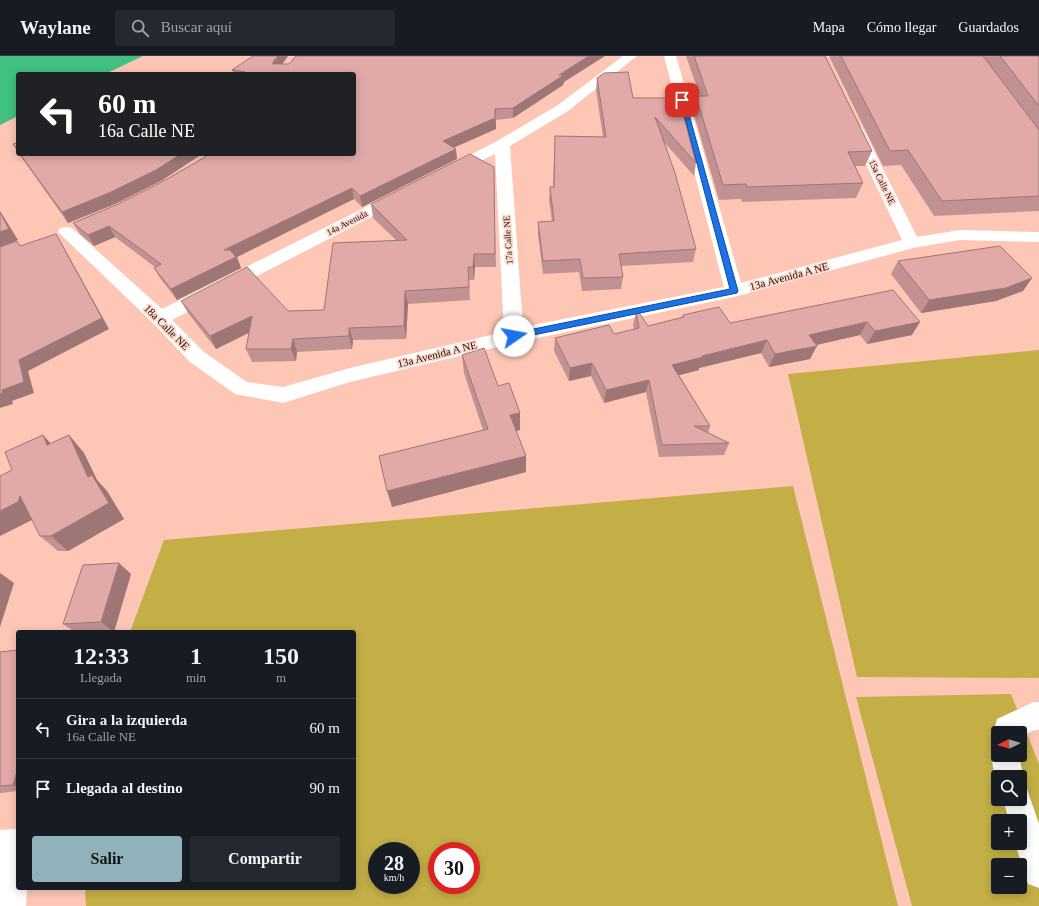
<!DOCTYPE html>
<html lang="es">
<meta charset="utf-8">
<style>
:root{--surface:#171b24;--page:#242831;--text:#f1f3f6;--muted:#9ea1a6;--line:#363941;--accent:#91b1bb}
body{margin:0;font-family:"Times New Roman",serif;background:var(--page);color:var(--text);height:100vh;display:flex;flex-direction:column;font-size:15px;white-space:nowrap}
*{box-sizing:border-box;margin:0}
p{font-size:13px;color:var(--muted)}
.icon{flex:none;width:22px;height:22px;fill:none;stroke:currentColor;stroke-width:2;stroke-linecap:round;stroke-linejoin:round}
.map{position:relative;flex:1;overflow:hidden}
.drawer{position:absolute;left:16px;top:574px;width:340px;height:260px;display:flex;flex-direction:column;background:var(--surface);border-radius:4px;box-shadow:0 2px 10px #0003}
.drawer>*{flex:none}
.banner{position:absolute;left:16px;top:16px;width:340px;height:84px;border-radius:4px;box-shadow:0 2px 10px #0003;background:#202124;color:#fff;overflow:hidden}
.needle{width:26px;rotate:265deg}
.controls{position:absolute;left:991px;top:670px;display:grid;gap:8px}
.controls a{display:grid;place-items:center;width:36px;height:36px;border-radius:4px;background:var(--surface);box-shadow:0 2px 10px #0003;font-size:20px}
.speed{position:absolute;left:368px;top:786px;display:flex;gap:8px;font-size:20px;font-weight:700;text-align:center}
.speed>*{display:grid;place-content:center;width:52px;height:52px;border-radius:50%;background:var(--surface);box-shadow:0 2px 10px #0003;line-height:1}
.speed small{font-size:10px;font-weight:400}
.speed .limit{border:6px solid #d22;background:#fff;color:#111}
.pin{position:absolute;display:grid;place-items:center;width:34px;height:34px;color:#fff;margin:-17px;border-radius:8px;box-shadow:0 2px 6px #0006}
.me{position:absolute;width:44px;margin:-22px;rotate:78deg;stroke-linejoin:round;filter:drop-shadow(0 0 3px #0008)}
.turn{display:flex;align-items:center;gap:14px;height:84px;padding:0 16px;font-size:18px}
.turn .icon{width:52px;height:52px;stroke-width:2.5}
.turn b{display:block;font-size:28px;line-height:34px}
.eta{display:flex;justify-content:space-evenly;align-items:center;height:68px;text-align:center}
.eta b{font-size:24px;font-weight:600;line-height:28px}
.primary-button{display:flex;gap:8px;margin-top:auto;padding:8px 16px}
.primary-button a{flex:1;height:46px;border-radius:4px;background:var(--accent);color:#111;font-size:16px;font-weight:600;line-height:46px;text-align:center}
.primary-button a+a{background:var(--page);color:var(--text)}
ul{padding:0;list-style:none}
li{display:flex;align-items:center;gap:12px;height:60px;padding:0 16px;border-top:1px solid var(--line)}
li div{flex:1}
li b{display:block;font-size:15px}
li em{font-style:normal}
header{display:flex;align-items:center;gap:24px;box-sizing:border-box;height:56px;padding:0 20px;background:var(--surface);border-bottom:1px solid var(--line)}
header strong{font-size:19px}
nav{display:flex;gap:22px;margin-inline-start:auto;font-size:14px}
.search{width:280px;height:36px;background:var(--page);display:flex;align-items:center;gap:10px;box-sizing:border-box;padding:0 14px;border-radius:4px;color:var(--muted);font-size:15px}
.map>svg:first-child{display:block}
.green{fill:#c4af47;fill-rule:evenodd}
.water{fill:#40c081}
.lines{fill:none;stroke-linecap:round;stroke-linejoin:round}
.minor{fill:#fff;fill-rule:evenodd}
.wall{fill:#c29191}
.shaded-wall{fill:#9e7676}
.building{fill:#e2a9a9;stroke:#9e7676}
.route{fill:#1a73e8;stroke:#114b97}
.labels{text-anchor:middle;dominant-baseline:central;stroke-width:3.5;stroke-linejoin:round;paint-order:stroke}
.far-street-label{font-size:9px;fill:#200d07;stroke:#fcdacf}
.street-label{font-size:11px;fill:#200d07;stroke:#fcdacf}
</style>
<header>
<strong>Waylane</strong>
<div class="search"><svg class="icon" aria-label="search" viewBox="0 0 24 24"><circle cx="10" cy="10" r="6"/><path d="M15 15l6 6"/></svg>Buscar aquí</div>
<nav><a>Mapa</a><a>Cómo llegar</a><a>Guardados</a></nav>
</header>
<div class="map">
<svg width="1039" height="850" viewBox="0 0 1039 850">
<rect width="100%" height="100%" fill="#fec6b5"/>
<path class="green" d="M1039 294V622L857 621 788 318Z
M793 430 898 850H86L85 832H354V576H130L164 484ZM377 795H411V829H377ZM437 795H471V829H437Z
M1011 638 1039 708V850H912L856 641ZM998 677H1020V699H998ZM998 721H1020V743H998ZM998 765H1020V787H998ZM998 809H1020V831H998Z"/>
<path class="water" d="M0 0H143L105 18H18V60L0 69Z"/>
<g class="lines">
<path class="minor" d="M623 0H637L568 55 510 90 523 271 724 231 664 0H676L741 227 902 184 849 73 851 70 856 69 861 70 863 73 917 181 960 174 1039 176V186L960 184 913 192 734 241 514 287 350 326 283 347 235 338 190 306 153 267 58 176 60 172 66 171 72 172 162 253 392 138 398 136 404 138 406 141 404 144 172 264 204 296 247 326 283 331 350 312 504 276 495 98 455 118 450 120 445 118 442 115 445 112 497 85 558 49Z
M1034 646H1039V674H1035L1020 681V677H998L997 687 993 677 997 663Z
M998 688V699H1020C1020 713 1026 717 1020 730L1027 733 1039 768V832L1028 828 1015 787H1020V765H1009L1003 743H1020V721H998V726C992 712 990 704 996 689Z
M15 773 18 774V832H27L26 850H0V774Z"/>
</g>
<path class="wall" d="M288 0 282 8 564 26 563 29 513 62 496 64V73L454 91 457 103 362 151 354 143 237 201 241 212 177 244 160 222 154 212 155 211 115 181 94 190 80 178 73 167 116 149 160 127 205 101 354 18H234L232 14Z
M686 0H825L872 95 865 110H855L863 127 856 142 742 146 741 143 719 144 693 55 696 40H700Z
M829 0H1039V155L934 160 901 109 883 110Z
M597 22 633 42H679L696 107 694 120 665 87 696 193 693 206 621 210 623 221 621 233 582 235 579 216 543 218 538 179V166L552 165 549 144 550 131H553L555 80 603 81 596 35Z
M19 98H202L161 125 115 148 68 167Z
M494 125 496 211H475L474 224H469L470 244 408 248 406 283 353 284 352 293 297 296 296 305 252 306 246 293 249 277 216 293 188 257 181 245 288 255 324 254 396 184 373 162 371 148Z
M898 205 1032 222 1023 235 996 245 921 257 891 218Z
M893 234 912 279 867 288 860 279 816 289 810 303 769 311 761 297 699 312V314L679 319 710 370 708 377 729 387 724 399 659 401 646 336 604 347 591 320 569 325 554 295 555 282 614 278 634 273 633 269 636 256 648 270 682 261 683 259 730 267Z
M462 299 498 330 520 357V374L516 375 526 416 392 451 483 374 464 317Z
M43 379 51 388 69 379 84 397 97 424 107 435 124 463 68 495H58L40 480 12 414Z
M131 518 114 576H75L63 568Z
M18 594V735L0 737V596Z"/>
<path class="shaded-wall" d="M278 0H288L276 17 273 6Z
M589 0H605L564 26 563 29 513 62V52L559 19Z
M495 53 496 73 444 96 443 85Z
M456 93 457 103 362 151 360 140Z
M181 98H202L161 125 115 148 68 167 62 156Z
M352 132 354 143 237 201 241 212 177 244 171 233 224 194Z
M0 155 18 184 0 191Z
M109 170 115 181 94 190 88 179Z
M56 178 63 190 109 273 28 315 34 337 12 345 13 348 0 352V338L19 304Z
M474 198 475 211 474 224 473 211Z
M1032 222 1023 235 996 245 921 257 929 244Z
M405 235 408 248 406 283 404 270Z
M252 260 258 272 216 293 210 280Z
M867 266 860 279 803 292 817 290 810 303 769 311 775 298 809 279Z
M920 266 912 279 867 288 875 275Z
M349 272 353 284 352 293 349 280Z
M293 283 297 296 296 305 291 293Z
M767 284 761 297 699 312V314L669 322 672 309 702 300Z
M592 307 591 320 569 325 570 312Z
M649 324 646 336 604 347 606 334Z
M520 357V374L510 376V359Z
M43 379 59 397 47 389Z
M69 379 84 397 97 424 107 435 124 463 68 495 51 480 88 421Z
M526 400V416L392 451 387 435Z
M20 440 36 462 0 480V455Z
M119 507 131 518 114 576 101 566Z
M0 517 14 527 0 571Z
M18 712V731L13 729Z"/>
<path class="building" d="M253 0H278L273 6V8H289L296 0H589L559 19H564L513 52 495 53V62L443 85 456 93 360 140 352 132 224 194H230L236 201 171 233 154 212 161 208 109 170 88 179 73 167 116 149 160 127 205 101 209 98H354V18H244L245 16 232 14Z
M694 0H825L872 95 848 96 863 127 747 131 746 128 723 129 696 40H708Z
M841 0H983L1039 74V140L942 145 908 94 890 95Z
M1000 0H1039V50Z
M628 16 633 42H679L696 107 655 61 675 117 696 193 619 198 623 221 583 222 580 203 543 205 538 166 554 165 550 131H554L555 80 606 81 597 22 604 17Z
M18 87V95L13 88Z
M20 98H181L156 114 109 137 62 156Z
M470 98 494 111 495 198H474L473 211H468L469 231 405 235 404 270 349 272V280L293 283 291 293H246L252 260 210 280 181 245 247 211 288 255 324 254 333 187 407 184 371 148Z
M0 156 9 173 0 176Z
M56 178 102 262 19 304 24 326 2 334 3 337 0 338V191L17 185 20 190Z
M1000 190 1032 222 1006 232 929 244 898 205Z
M893 234 920 266 875 275 867 266 809 279 817 290 775 298 767 284 702 300 703 301 672 309 710 370H694L729 387 662 389 649 324 606 334 592 307 570 312 555 282 609 269 614 278 639 272 636 256 638 255 648 270 684 261 683 259 719 251 730 267Z
M484 292 498 330 509 327 520 357 510 359 526 400 387 435 379 400 488 373 462 299Z
M43 379 47 389 69 379 88 421 92 419 109 447 51 480H40L20 440 18 446 0 455V420L12 414 5 396Z
M119 507 101 566 63 568 83 509Z
M18 594V712L13 729 0 730V596Z"/>
<path class="route" d="M680 43 685 44 738 235 737 237 514 283 511 282 510 280 514 277 730 233Z"/>
<g class="labels">
<g class="far-street-label">
<text transform="translate(882 126) rotate(64)">15a Calle NE</text>
<text transform="translate(347 167) rotate(-27)">14a Avenida</text>
<text transform="translate(508 184) rotate(-94)">17a Calle NE</text>
</g>
<g class="street-label">
<text transform="translate(789 220) rotate(-15)">13a Avenida A NE</text>
<text transform="translate(167 271) rotate(45)">18a Calle NE</text>
<text transform="translate(437 298) rotate(-14)">13a Avenida A NE</text>
</g>
</g>
</svg>
<div class="controls">
<a><svg class="needle" viewBox="-14 -14 28 28"><path d="M0-13l5 13h-10z" fill="#e53935"/><path d="M0 13l5-13h-10z" fill="#9ea1a6"/></svg></a>
<a><svg class="icon" aria-label="search" viewBox="0 0 24 24"><circle cx="10" cy="10" r="6"/><path d="M15 15l6 6"/></svg></a>
<a>+</a>
<a>−</a>
</div>
<div class="speed"><div>28<small>km/h</small></div><div class="limit">30</div></div>
<div class="pin" style="left:682px;top:44px;background:#d93025"><svg class="icon" aria-label="arrive" viewBox="0 0 24 24"><path d="M6 21V4h12l-3 4 3 4H6"/></svg></div>
<svg class="me" style="left:514px;top:280px" viewBox="-20 -20 40 40"><circle r="19" fill="#fff"/><path d="M0-13L10 11 0 6-10 11z" fill="#1a73e8"/></svg>
<div class="banner">
<div class="turn"><svg class="icon" aria-label="left" viewBox="0 0 24 24"><path d="M17 20v-9H6M10 6l-5 5 5 5"/></svg><div><b>60 m</b>16a Calle NE</div></div>
</div>
<section class="drawer">
<div class="eta">
<div><b>12:33</b><p>Llegada</p></div>
<div><b>1</b><p>min</p></div>
<div><b>150</b><p>m</p></div>
</div>
<ul>
<li><svg class="icon" aria-label="left" viewBox="0 0 24 24"><path d="M17 20v-9H6M10 6l-5 5 5 5"/></svg><div><b>Gira a la izquierda</b><p>16a Calle NE</p></div><em>60 m</em></li>
<li><svg class="icon" aria-label="arrive" viewBox="0 0 24 24"><path d="M6 21V4h12l-3 4 3 4H6"/></svg><div><b>Llegada al destino</b></div><em>90 m</em></li>
</ul>
<div class="primary-button"><a>Salir</a><a>Compartir</a></div>
</section>
</div>
